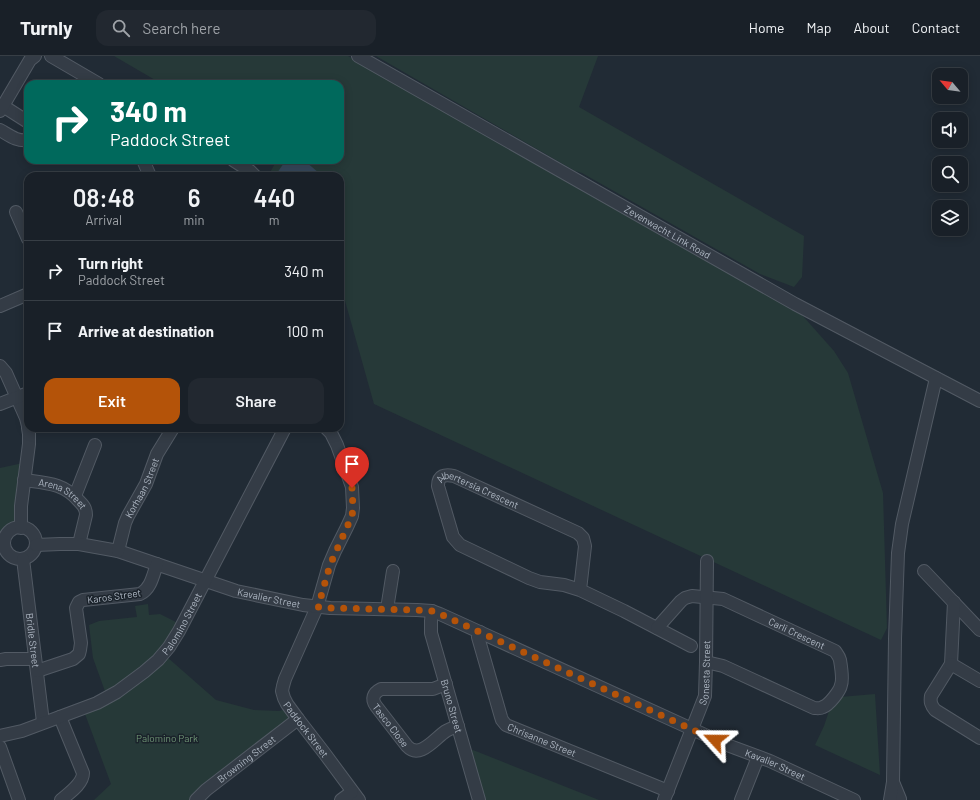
<!DOCTYPE html>
<style>
:root{--surface:#192028;--page:#222830;--text:#f1f3f6;--muted:#9fa3a8;--line:#373e45;--accent:#b45309}
body{margin:0;font-family:Barlow,sans-serif;background:var(--page);color:var(--text);height:100vh;display:flex;flex-direction:column;font-size:15px;white-space:nowrap}
*{box-sizing:border-box;margin:0}
p{font-size:13px;color:var(--muted)}
.icon{flex:none;width:22px;height:22px;fill:none;stroke:currentColor;stroke-width:2;stroke-linecap:round;stroke-linejoin:round}
.map{position:relative;flex:1;overflow:hidden}
.sheet{position:absolute;left:24px;top:116px;width:320px;height:260px;display:flex;flex-direction:column;background:var(--surface);border-radius:12px;box-shadow:0 2px 10px #0003,0 0 0 1px var(--line)}
.sheet>*{flex:none}
.guide{position:absolute;left:24px;top:24px;width:320px;height:84px;border-radius:12px;box-shadow:0 2px 10px #0003,0 0 0 1px var(--line);background:#00695c;color:#fff;overflow:hidden}
.needle{width:26px;rotate:299deg}
.controls{position:absolute;left:932px;top:12px;display:grid;gap:8px}
.controls a{display:grid;place-items:center;width:36px;height:36px;border-radius:8px;background:var(--surface);box-shadow:0 2px 10px #0003,0 0 0 1px var(--line);font-size:20px}
.pin{position:absolute;display:grid;place-items:center;width:34px;height:34px;color:#fff;margin:-41px -17px;border-radius:50% 50% 50% 0;rotate:-45deg;box-shadow:0 0 4px #0007}
.pin .icon{rotate:45deg}
.me{position:absolute;width:44px;margin:-22px;rotate:294deg;stroke-linejoin:round;filter:drop-shadow(0 0 3px #0008)}
.turn{display:flex;align-items:center;gap:14px;height:84px;padding:0 20px;font-size:18px}
.turn .icon{width:52px;height:52px;stroke-width:2.5}
.turn b{display:block;font-size:28px;line-height:34px}
.eta{display:flex;justify-content:space-evenly;align-items:center;height:68px;text-align:center}
.eta b{font-size:24px;font-weight:600;line-height:28px}
.action{display:flex;gap:8px;margin-top:auto;padding:8px 20px}
.action a{flex:1;height:46px;border-radius:12px;background:var(--accent);color:#fff;font-size:16px;font-weight:600;line-height:46px;text-align:center}
.action a+a{background:var(--page);color:var(--text)}
ul{padding:0;list-style:none}
li{display:flex;align-items:center;gap:12px;height:60px;padding:0 20px;border-top:1px solid var(--line)}
li div{flex:1}
li b{display:block;font-size:15px}
li em{font-style:normal}
header{display:flex;align-items:center;gap:24px;box-sizing:border-box;height:56px;padding:0 20px;background:var(--surface);border-bottom:1px solid var(--line)}
header strong{font-size:19px}
nav{display:flex;gap:22px;margin-inline-start:auto;font-size:14px}
.search{width:280px;height:36px;background:var(--page);display:flex;align-items:center;gap:10px;box-sizing:border-box;padding:0 14px;border-radius:12px;color:var(--muted);font-size:15px}
.map>svg:first-child{display:block}
.green{fill:#263938}
.water{fill:#36485b}
.lines{fill:none;stroke-linecap:round;stroke-linejoin:round}
.minor-casing{stroke:#525a64;stroke-width:14}
.minor{stroke:#343c46;stroke-width:12}
.route{stroke:#b45309;stroke-width:7;stroke-dasharray:0 12.6}
.labels{text-anchor:middle;dominant-baseline:central;stroke-width:3;stroke-linejoin:round;paint-order:stroke}
.street-label{font-size:10px;fill:#aeb7c3;stroke:#1a222a}
.park-label{font-size:10px;fill:#709676;stroke:#1a222a}
</style>
<header>
<strong>Turnly</strong>
<div class="search"><svg class="icon" aria-label="search" viewBox="0 0 24 24"><circle cx="10" cy="10" r="6"/><path d="M15 15l6 6"/></svg>Search here</div>
<nav><a>Home</a><a>Map</a><a>About</a><a>Contact</a></nav>
</header>
<div class="map">
<svg width="980" height="744" viewBox="0 0 980 744">
<rect width="100%" height="100%" fill="#212b35"/>
<path class="green" d="M114 0H348L802 259 834 295 848 317 883 437 887 572 881 584 374 348 340 227V120H268L277 104H340V28H162Z
M376 0H598L579 51 804 180 802 221 794 231 760 218 582 117 575 115Z
M23 407 17 458C14 467 9 474 0 479V412Z
M148 548 149 559 160 558 178 567 168 584 154 602 106 638 93 602 89 569 99 565 137 561 135 550Z
M167 601 216 644 254 654 279 655 286 653 289 660V663L192 744H94L111 728 85 658 97 653Z
M875 638 880 719 815 689 824 670 829 655 840 641Z
M473 694 599 744H483L469 695Z"/>
<path class="water" d="M286 104H291L297 107 306 106 319 117 326 120H275Z"/>
<g class="lines">
<defs>
<g id="minor">
<path d="M51 0 99 28"/>
<path id="s1" d="M358 0 795 248 980 345"/>
<path d="M3 50 28 66"/>
<path d="M0 55 30 4 35 0"/>
<path d="M0 74C9 79 17 86 28 84"/>
<path d="M143 104 150 120"/>
<path d="M233 104 250 115 255 120"/>
<path d="M16 156 28 183"/>
<path d="M0 250 28 238"/>
<path d="M0 310 6 317 26 362 28 370"/>
<path d="M0 348 28 337"/>
<path id="s2" d="M326 372 331 377 337 389 352 431 353 452 352 460 347 471 335 495 329 509 317 551 285 623 283 630 282 635 284 642 287 648 298 663 325 698 359 744"/>
<path id="s3" d="M24 424C46 427 64 427 79 445 83 449 86 452 86 459L79 488"/>
<path d="M75 440 95 389"/>
<circle cx="20" cy="487" r="16"/>
<path d="M21 472V450L29 388V378L28 372"/>
<path id="s4" d="M36 489 60 488H79L118 495 236 535 303 549 330 552 417 554 432 555 440 558 727 689 770 705 854 744"/>
<path id="s5" d="M118 495 125 467 128 460 146 428 157 398 173 372"/>
<path id="s6" d="M23 503 43 666"/>
<path d="M924 515 980 574"/>
<path id="s7" d="M580 534 564 529 540 526 529 522 460 489 453 481 438 430C438 419 445 418 454 420L578 477 583 482 585 490 580 534 624 555 691 590"/>
<path d="M954 546 951 608 931 640C930 646 931 649 935 654L980 682"/>
<path d="M387 553 393 515"/>
<path id="s8" d="M432 555 431 565V577L479 744"/>
<path id="s9" d="M657 572 681 545 685 542 692 540 723 543 835 595C837 598 839 600 840 604 841 610 843 624 841 629 840 635 829 649 823 651 820 653 817 652 814 652L723 610 706 606"/>
<path id="s10" d="M480 576 478 581 501 661 502 664 506 669 668 735"/>
<path d="M0 604 6 603H35"/>
<path d="M951 608 980 625"/>
<path d="M37 615 73 603 79 598 80 594 81 587 76 552 79 546 83 544 140 538C151 533 153 519 157 508"/>
<path id="s11" d="M446 628 433 633H381C373 637 371 643 376 650L407 690C420 704 435 682 446 675 450 673 454 671 458 670"/>
<path d="M60 661 83 717C83 728 69 737 61 744"/>
<path id="s12" d="M0 680 22 675 97 647 117 636 144 616 158 604 169 591 179 575 285 372"/>
<path d="M0 691 19 744"/>
<path d="M893 726 900 743"/>
<path id="s13" d="M196 744 206 734 298 663"/>
<path d="M341 744 352 736"/>
<path id="s14" d="M664 744 705 640 706 606 707 505"/>
<path d="M741 744 758 701"/>
<path d="M890 744 893 726 895 583 898 497 902 468 936 322"/>
</g>
</defs>
<use href="#minor" class="minor-casing"/>
<use href="#minor" class="minor"/>
</g>
<g class="lines">
<path class="route" d="M352 432 353 452 352 460 330 509 318 551 330 552 417 554 432 555 440 558 715 684"/>
</g>
<g class="labels">
<g class="street-label">
<text stroke="none"><textPath href="#s1" startOffset="356">Zevenwacht Link Road</textPath></text>
<text stroke="none"><textPath href="#s5" startOffset="68">Korhaan Street</textPath></text>
<text stroke="none"><textPath href="#s3" startOffset="42">Arena Street</textPath></text>
<text stroke="none"><textPath href="#s7" startOffset="242">Albertersia Crescent</textPath></text>
<text transform="translate(114 540) rotate(-8)">Karos Street</text>
<text stroke="none"><textPath href="#s4" startOffset="241">Kavalier Street</textPath></text>
<text stroke="none"><textPath href="#s12" startOffset="221">Palomino Street</textPath></text>
<text stroke="none"><textPath href="#s9" startOffset="161">Carli Crescent</textPath></text>
<text stroke="none"><textPath href="#s6" startOffset="82">Bridle Street</textPath></text>
<text stroke="none"><textPath href="#s14" startOffset="135">Sonesta Street</textPath></text>
<text stroke="none"><textPath href="#s8" startOffset="98">Bruno Street</textPath></text>
<text stroke="none"><textPath href="#s11" startOffset="111">Tasco Close</textPath></text>
<text stroke="none"><textPath href="#s2" startOffset="329">Paddock Street</textPath></text>
<text stroke="none"><textPath href="#s10" startOffset="137">Chrisanne Street</textPath></text>
<text stroke="none"><textPath href="#s13" startOffset="65">Browning Street</textPath></text>
<text stroke="none"><textPath href="#s4" startOffset="781">Kavalier Street</textPath></text>
</g>
<g class="park-label">
<text x="167" y="682">Palomino Park</text>
</g>
</g>
</svg>
<div class="controls">
<a><svg class="needle" viewBox="-14 -14 28 28"><path d="M0-13l5 13h-10z" fill="#e53935"/><path d="M0 13l5-13h-10z" fill="#9fa3a8"/></svg></a>
<a><svg class="icon" aria-label="sound" viewBox="0 0 24 24"><path d="M4 9h4l5-4v14l-5-4H4zM17 9q2 3 0 6"/></svg></a>
<a><svg class="icon" aria-label="search" viewBox="0 0 24 24"><circle cx="10" cy="10" r="6"/><path d="M15 15l6 6"/></svg></a>
<a><svg class="icon" aria-label="layers" viewBox="0 0 24 24"><path d="M12 4l9 5-9 5-9-5zM3 14l9 5 9-5"/></svg></a>
</div>
<div class="pin" style="left:352px;top:432px;background:#d93025"><svg class="icon" aria-label="arrive" viewBox="0 0 24 24"><path d="M6 21V4h12l-3 4 3 4H6"/></svg></div>
<svg class="me" style="left:715px;top:684px" viewBox="-20 -20 40 40"><path d="M0-17L14 15 0 8-14 15z" fill="#b45309" stroke="#fff" stroke-width="4"/></svg>
<div class="guide">
<div class="turn"><svg class="icon" aria-label="right" viewBox="0 0 24 24"><path d="M7 20v-9h11M14 6l5 5-5 5"/></svg><div><b>340 m</b>Paddock Street</div></div>
</div>
<section class="sheet">
<div class="eta">
<div><b>08:48</b><p>Arrival</p></div>
<div><b>6</b><p>min</p></div>
<div><b>440</b><p>m</p></div>
</div>
<ul>
<li><svg class="icon" aria-label="right" viewBox="0 0 24 24"><path d="M7 20v-9h11M14 6l5 5-5 5"/></svg><div><b>Turn right</b><p>Paddock Street</p></div><em>340 m</em></li>
<li><svg class="icon" aria-label="arrive" viewBox="0 0 24 24"><path d="M6 21V4h12l-3 4 3 4H6"/></svg><div><b>Arrive at destination</b></div><em>100 m</em></li>
</ul>
<div class="action"><a>Exit</a><a>Share</a></div>
</section>
</div>
